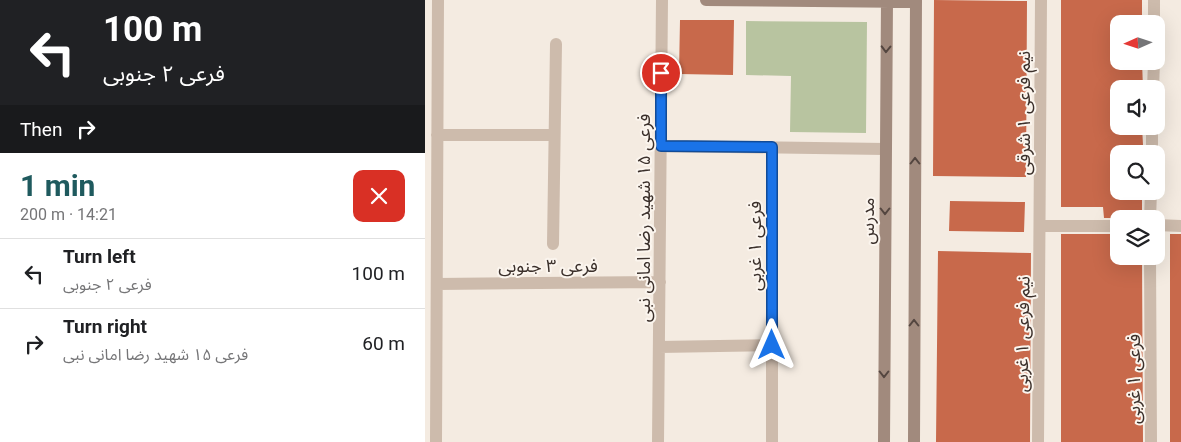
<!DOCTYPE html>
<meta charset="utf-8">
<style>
:root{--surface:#fff;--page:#f2f2f2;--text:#202124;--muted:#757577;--line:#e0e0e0;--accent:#1f5a5e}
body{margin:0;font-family:Roboto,"Noto Sans Arabic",sans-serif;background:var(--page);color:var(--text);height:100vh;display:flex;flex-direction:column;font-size:19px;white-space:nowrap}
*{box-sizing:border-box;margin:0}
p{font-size:16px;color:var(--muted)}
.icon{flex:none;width:28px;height:28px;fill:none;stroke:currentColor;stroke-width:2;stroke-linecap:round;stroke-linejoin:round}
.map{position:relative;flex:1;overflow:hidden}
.details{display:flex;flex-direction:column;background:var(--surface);width:425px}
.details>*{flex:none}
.guide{background:#202124;color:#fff;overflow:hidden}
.needle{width:32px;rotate:267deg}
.fabs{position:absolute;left:685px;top:15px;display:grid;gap:10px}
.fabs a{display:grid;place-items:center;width:55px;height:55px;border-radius:10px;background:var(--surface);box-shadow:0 5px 20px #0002;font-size:25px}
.pin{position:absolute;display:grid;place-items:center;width:42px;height:42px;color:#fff;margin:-21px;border:2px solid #fff;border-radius:50%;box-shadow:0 1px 5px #0007}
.me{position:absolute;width:55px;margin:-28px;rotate:0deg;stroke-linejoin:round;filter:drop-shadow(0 0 4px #0008)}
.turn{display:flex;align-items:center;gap:18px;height:105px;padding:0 20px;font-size:22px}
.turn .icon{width:65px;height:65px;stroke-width:2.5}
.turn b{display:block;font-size:35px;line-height:42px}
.then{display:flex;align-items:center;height:48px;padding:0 20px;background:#0003;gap:10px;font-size:19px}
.round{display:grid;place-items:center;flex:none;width:52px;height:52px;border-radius:10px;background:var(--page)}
.summary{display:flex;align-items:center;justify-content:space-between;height:85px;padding:0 20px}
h1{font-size:30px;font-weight:700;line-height:38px;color:var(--accent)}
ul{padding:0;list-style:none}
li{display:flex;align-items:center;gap:15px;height:70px;padding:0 20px;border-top:1px solid var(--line)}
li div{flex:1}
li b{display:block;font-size:19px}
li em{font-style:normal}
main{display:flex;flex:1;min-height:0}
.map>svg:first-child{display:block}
.green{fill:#b8c4a0}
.building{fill:#c8694b}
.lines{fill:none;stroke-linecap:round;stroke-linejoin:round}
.street{stroke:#cdbbac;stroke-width:12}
.secondary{stroke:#a18a7d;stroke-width:12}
.oneway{stroke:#544640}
.route-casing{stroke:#114b97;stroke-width:12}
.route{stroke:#1a73e8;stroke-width:9}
.labels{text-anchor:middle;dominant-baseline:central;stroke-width:4;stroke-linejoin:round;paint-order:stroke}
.street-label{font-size:18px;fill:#3b302b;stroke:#fbf5ee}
</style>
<main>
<section class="details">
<div class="guide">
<div class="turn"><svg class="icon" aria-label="left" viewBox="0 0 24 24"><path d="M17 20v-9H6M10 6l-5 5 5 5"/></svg><div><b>100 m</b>فرعی ۲ جنوبی</div></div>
<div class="then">Then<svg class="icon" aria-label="right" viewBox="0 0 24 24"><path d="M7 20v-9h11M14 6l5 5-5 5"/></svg></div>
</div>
<div class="summary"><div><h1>1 min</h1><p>200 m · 14:21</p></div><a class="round" style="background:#d93025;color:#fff"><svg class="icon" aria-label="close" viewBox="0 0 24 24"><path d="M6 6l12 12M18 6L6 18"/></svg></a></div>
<ul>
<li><svg class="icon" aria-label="left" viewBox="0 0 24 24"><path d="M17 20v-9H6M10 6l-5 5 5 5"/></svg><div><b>Turn left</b><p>فرعی ۲ جنوبی</p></div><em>100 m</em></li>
<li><svg class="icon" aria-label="right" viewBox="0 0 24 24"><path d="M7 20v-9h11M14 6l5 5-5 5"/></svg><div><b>Turn right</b><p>فرعی ۱۵ شهید رضا امانی نبی</p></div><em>60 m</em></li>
</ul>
</section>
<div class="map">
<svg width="756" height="442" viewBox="0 0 756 442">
<rect width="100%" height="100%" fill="#f4ebe1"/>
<path class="green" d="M321 21 442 22 441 133 365 132 366 76 321 75Z"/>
<path class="building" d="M509 0 602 1 601 177 508 176Z
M636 0H717V24H694V61H717L718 89H694V126H717L718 145V154H694V191H717V211H694V218H679L678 207H636Z
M255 20H309L308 75 254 74Z
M525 201 600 202 599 232 524 231Z
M636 234H694V256H717L718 442H636Z
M745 234H756V442H745Z
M513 251 606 253 605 442H511Z"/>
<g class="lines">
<path class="street" d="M729 24V0
M728 89 729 61
M12 135H129
M236 146 460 149
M727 154V126
M725 219 726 191
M731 225 756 226
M616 226H694
M128 244 131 44
M725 256 726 442
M12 284 235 282
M234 347 347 345
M11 442 13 0
M233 442 237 0
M347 442V147
M613 442 616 0"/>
<path class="secondary" d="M281 0 491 2
M459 442 462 0
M489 442 491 0"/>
</g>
<defs><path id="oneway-chevron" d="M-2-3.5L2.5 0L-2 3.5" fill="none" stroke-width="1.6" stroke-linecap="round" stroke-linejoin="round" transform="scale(1.25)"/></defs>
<g class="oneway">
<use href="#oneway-chevron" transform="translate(461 49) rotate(91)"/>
<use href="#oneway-chevron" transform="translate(490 161) rotate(-90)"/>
<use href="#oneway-chevron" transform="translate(460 211) rotate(90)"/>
<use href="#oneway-chevron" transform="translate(489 323) rotate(-90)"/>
<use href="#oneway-chevron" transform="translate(459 374) rotate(90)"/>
</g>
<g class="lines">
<defs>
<path id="route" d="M236 73V146L347 147V345"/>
</defs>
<use href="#route" class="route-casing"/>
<use href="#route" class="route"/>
</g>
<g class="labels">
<g class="street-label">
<text transform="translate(598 113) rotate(-90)">نیم فرعی ۱ شرقی</text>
<text transform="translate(218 218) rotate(-90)">فرعی ۱۵ شهید رضا امانی نبی</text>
<text transform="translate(442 221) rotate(-90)">مدرس</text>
<text transform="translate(329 246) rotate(-90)">فرعی ۱ غربی</text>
<text x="123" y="265">فرعی ۳ جنوبی</text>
<text transform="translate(597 334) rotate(-89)">نیم فرعی ۱ غربی</text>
<text transform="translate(708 379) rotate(-90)">فرعی ۱ غربی</text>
</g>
</g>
</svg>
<div class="fabs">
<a><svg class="needle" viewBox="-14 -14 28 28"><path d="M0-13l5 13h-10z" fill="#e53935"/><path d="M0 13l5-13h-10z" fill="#757577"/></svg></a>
<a><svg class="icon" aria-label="sound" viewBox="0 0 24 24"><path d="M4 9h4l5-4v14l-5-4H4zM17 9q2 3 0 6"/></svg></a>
<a><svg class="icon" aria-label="search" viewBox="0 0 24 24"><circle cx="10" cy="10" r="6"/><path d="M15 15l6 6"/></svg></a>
<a><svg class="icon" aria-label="layers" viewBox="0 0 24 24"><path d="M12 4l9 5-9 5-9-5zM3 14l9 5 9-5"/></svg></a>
</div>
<div class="pin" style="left:236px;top:73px;background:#d93025"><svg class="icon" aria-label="arrive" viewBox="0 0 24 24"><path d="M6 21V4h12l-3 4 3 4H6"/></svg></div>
<svg class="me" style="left:347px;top:345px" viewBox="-20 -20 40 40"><path d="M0-17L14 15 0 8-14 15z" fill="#1a73e8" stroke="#fff" stroke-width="4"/></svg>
</div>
</main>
